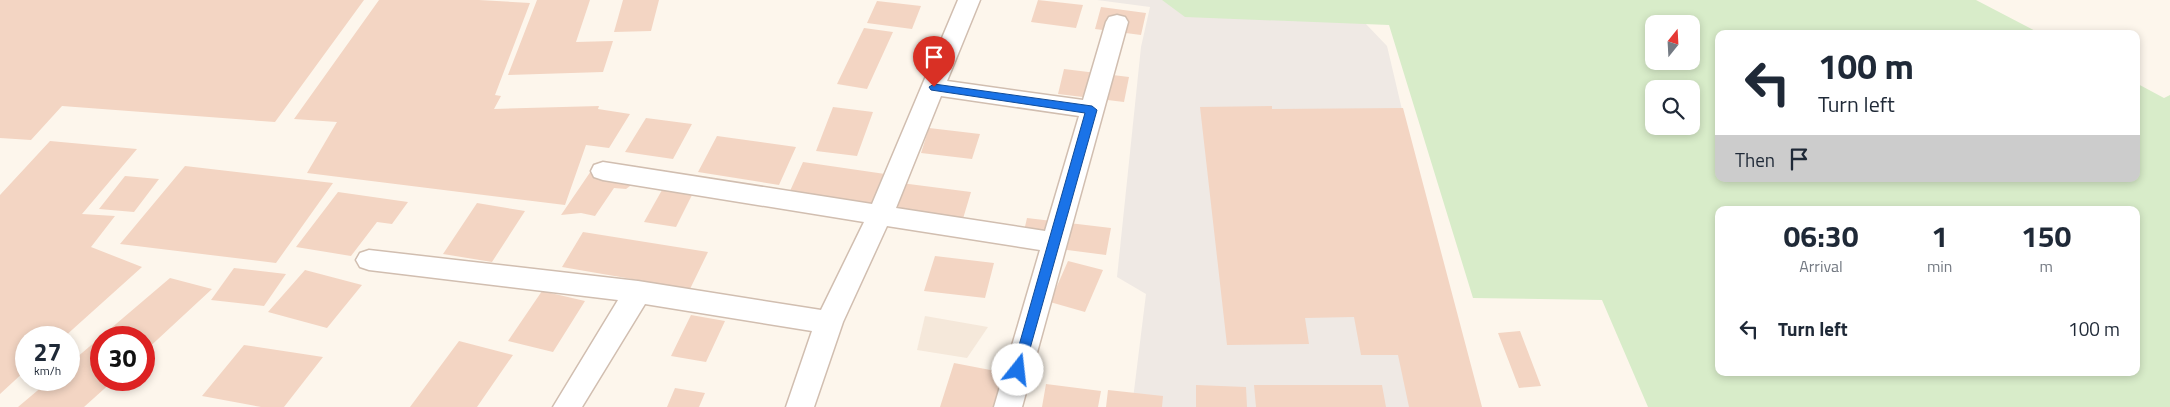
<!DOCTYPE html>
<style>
:root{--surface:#fff;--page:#f2f2f3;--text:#1f2937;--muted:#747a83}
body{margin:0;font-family:"Titillium Web",sans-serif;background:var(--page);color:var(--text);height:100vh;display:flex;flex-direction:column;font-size:19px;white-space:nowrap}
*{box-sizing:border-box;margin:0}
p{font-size:16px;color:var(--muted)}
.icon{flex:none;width:28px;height:28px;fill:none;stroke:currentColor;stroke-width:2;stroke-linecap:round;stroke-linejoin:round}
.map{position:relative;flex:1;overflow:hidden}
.drawer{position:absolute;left:1715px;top:206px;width:425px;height:170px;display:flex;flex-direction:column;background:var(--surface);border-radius:10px;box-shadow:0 2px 8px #0003}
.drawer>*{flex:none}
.hud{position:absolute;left:1715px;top:30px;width:425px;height:152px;border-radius:10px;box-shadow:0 2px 8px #0003;background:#fff;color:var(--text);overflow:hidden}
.needle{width:32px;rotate:18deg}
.controls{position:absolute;left:1645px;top:15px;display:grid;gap:10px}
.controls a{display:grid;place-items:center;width:55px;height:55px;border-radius:10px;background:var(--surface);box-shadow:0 2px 8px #0003;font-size:25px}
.speed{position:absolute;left:15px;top:326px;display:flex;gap:10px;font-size:25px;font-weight:700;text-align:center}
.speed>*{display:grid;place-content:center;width:65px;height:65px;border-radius:50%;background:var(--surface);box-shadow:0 2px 8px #0003;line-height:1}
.speed small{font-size:12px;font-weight:400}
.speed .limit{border:8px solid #d22;background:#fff;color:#111}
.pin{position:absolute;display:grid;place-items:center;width:42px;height:42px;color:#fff;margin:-51px -21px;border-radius:50% 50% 50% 0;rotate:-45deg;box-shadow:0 0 5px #0007}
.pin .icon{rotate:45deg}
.me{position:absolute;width:55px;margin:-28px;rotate:16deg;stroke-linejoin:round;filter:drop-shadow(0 0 4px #0008)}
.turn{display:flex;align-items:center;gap:18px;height:105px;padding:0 20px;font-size:22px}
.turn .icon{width:65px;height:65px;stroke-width:2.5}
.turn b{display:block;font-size:35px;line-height:42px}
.then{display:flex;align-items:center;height:48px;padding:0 20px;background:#0003;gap:10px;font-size:19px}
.eta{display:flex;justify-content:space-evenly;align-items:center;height:85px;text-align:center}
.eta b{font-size:30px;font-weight:700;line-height:35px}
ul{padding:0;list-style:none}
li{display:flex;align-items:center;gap:15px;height:75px;padding:0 20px}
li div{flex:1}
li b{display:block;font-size:19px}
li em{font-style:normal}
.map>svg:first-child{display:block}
.residential{fill:#f5e8da}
.industrial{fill:#efe9e4}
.green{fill:#d8ecc9;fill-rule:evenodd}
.building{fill:#f3d5c3}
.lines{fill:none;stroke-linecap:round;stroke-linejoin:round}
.minor-casing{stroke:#d1beb0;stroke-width:3}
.minor{fill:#fff;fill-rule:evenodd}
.route{fill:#1a73e8;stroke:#114b97}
</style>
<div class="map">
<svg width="2170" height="407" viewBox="0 0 2170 407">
<rect width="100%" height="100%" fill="#fdf6ec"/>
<path class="residential" d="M925 316 988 327 967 358 917 350Z"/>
<path class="industrial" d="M1097 0H1343L1387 46 1442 279 1445 407H1132L1146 294 1117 277 1141 47 1150 7Z"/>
<path class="green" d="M1162 0H1976L2041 34H1719V179H2136V83L2164 98 2170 95V407H1648L1602 300 1473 298 1389 25 1185 17ZM1654 24H1691V61H1654ZM1654 89H1691V126H1654ZM1719 210H2136V372H1719Z"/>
<path class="building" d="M0 0H364L275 122 62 106 31 140 0 138Z
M379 0H479L530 3 495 95 501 96 494 109 599 106 598 109 630 114 609 148 586 145 565 205 307 173 337 122 294 119Z
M537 0H590L576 42 613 41 603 72 508 75Z
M623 0H659L651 31 614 32Z
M1038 0 1083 5 1076 28 1031 22Z
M877 1 921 6 912 29 867 23Z
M1101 7 1146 13 1141 35 1095 29Z
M864 28 893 32 867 89 837 84Z
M1064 69 1129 77 1124 102 1058 94Z
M1272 106V109L1403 108 1482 407H1409L1398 355H1361L1354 317 1305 318 1309 344 1227 345 1200 107Z
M833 107 873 112 857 156 816 151Z
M646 118 692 124 673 159 625 152Z
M929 128 980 134 972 159 921 153Z
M717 136 796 147 779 185 698 172Z
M50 141 137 149 82 214 115 216 91 247 142 267 63 338H26V370L0 394V195Z
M803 162 885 174 869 213 786 200Z
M185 166 333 183 276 263 120 244Z
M591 171 634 183 626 189 614 188 595 216 581 213 561 215Z
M125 176 159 179 134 212 99 209Z
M901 183 971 192 962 222 891 213Z
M662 190 692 195 676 227 644 222Z
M338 192 408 202 392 224 377 222 351 256 296 247Z
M477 203 525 211 492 262 443 254Z
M1027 218 1111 228 1106 255 1021 244Z
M583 232 708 252 690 289 562 267Z
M935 256 994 263 985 298 924 291Z
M1068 261 1103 270 1085 312 1050 302Z
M234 268 286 274 264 306 211 300Z
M305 270 362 285 327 328 268 312Z
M170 278 212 289 144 352V338H101V380H114L84 407H18L50 380H69V364Z
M542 291 585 301 553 352 508 341Z
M691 315 725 321 706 362 671 356Z
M1520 331 1541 386 1519 388 1498 333Z
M459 341 513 355 477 407H410Z
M244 345 323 357 284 407H261L202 396Z
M954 363 1006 373 998 407H940Z
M1046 384 1101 391 1098 407H1042Z
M1196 385 1246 387 1247 407H1196Z
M1254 385H1382L1386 407H1256Z
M675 388 705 393 699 407H667Z
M1108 390 1163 396 1162 407H1106Z"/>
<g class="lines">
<defs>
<path id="minor" d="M958 0H980L947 81 1083 100 1106 22 1109 17 1117 15 1125 17 1128 22 1022 407H994L1040 250 887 226 843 322 814 407H786L812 331 645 304 582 407H553L618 300 369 270 360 267 356 260 360 253 369 250 638 281 821 310 864 222 603 180 594 177 591 171 594 165 603 162 872 204ZM941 96 1079 116 1045 231 896 208Z"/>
</defs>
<use href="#minor" class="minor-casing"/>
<use href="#minor" class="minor"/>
</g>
<path class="route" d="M934 84 1092 106 1097 110 1024 370 1022 374 1018 376 1014 374 1012 370 1085 113 931 90 929 87Z"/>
</svg>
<div class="controls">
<a><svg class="needle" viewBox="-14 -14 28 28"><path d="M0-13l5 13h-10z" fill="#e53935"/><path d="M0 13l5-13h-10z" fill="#747a83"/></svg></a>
<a><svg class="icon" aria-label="search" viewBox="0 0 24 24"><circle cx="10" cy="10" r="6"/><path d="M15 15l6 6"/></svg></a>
</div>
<div class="speed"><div>27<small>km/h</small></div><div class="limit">30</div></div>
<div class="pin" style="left:934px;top:87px;background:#d93025"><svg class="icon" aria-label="arrive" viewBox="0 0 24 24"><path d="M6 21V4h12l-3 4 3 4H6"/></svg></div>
<svg class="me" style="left:1018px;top:370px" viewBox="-20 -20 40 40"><circle r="19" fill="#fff"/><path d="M0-13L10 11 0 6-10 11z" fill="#1a73e8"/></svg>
<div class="hud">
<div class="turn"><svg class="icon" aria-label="left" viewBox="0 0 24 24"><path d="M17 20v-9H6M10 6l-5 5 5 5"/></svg><div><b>100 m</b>Turn left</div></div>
<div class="then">Then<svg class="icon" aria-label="arrive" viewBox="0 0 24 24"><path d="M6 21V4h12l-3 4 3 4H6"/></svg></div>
</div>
<section class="drawer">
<div class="eta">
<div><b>06:30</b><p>Arrival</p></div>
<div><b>1</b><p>min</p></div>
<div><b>150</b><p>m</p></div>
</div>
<ul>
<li><svg class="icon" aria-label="left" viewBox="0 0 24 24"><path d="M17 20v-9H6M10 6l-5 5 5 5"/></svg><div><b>Turn left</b></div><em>100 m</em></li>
</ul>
</section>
</div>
